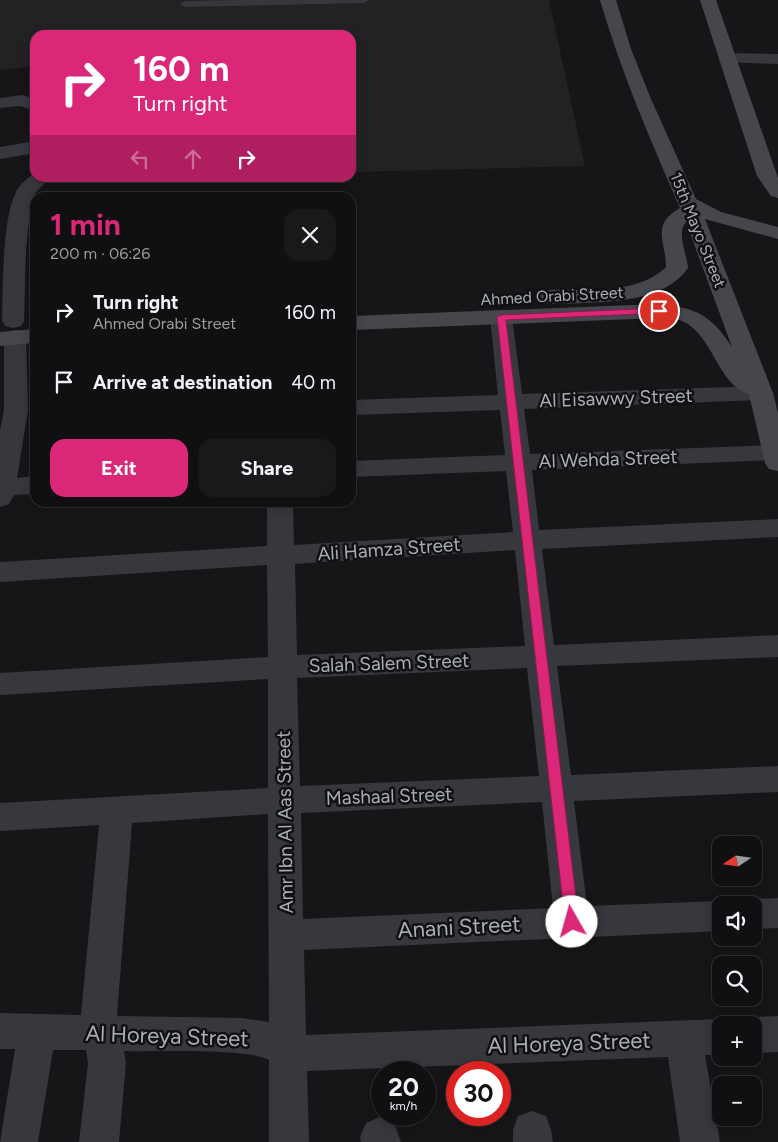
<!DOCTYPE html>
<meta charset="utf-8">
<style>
:root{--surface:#101012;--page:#19191b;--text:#f1f3f6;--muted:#9c9d9f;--line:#303032;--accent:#db2777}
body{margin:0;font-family:Figtree,sans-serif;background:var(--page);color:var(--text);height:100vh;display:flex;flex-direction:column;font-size:19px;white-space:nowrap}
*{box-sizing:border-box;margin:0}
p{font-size:16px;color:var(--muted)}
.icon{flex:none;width:28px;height:28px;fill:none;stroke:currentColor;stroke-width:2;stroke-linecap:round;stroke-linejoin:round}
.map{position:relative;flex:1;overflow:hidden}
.side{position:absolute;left:30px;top:192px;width:326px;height:315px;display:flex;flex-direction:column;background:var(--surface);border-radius:15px;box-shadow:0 2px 12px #0003,0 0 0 1px var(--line)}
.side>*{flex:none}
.hud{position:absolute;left:30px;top:30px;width:326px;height:152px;border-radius:15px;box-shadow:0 2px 12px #0003,0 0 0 1px var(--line);background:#db2777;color:#fff;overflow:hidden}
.needle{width:32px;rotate:257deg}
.fabs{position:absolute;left:712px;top:836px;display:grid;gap:10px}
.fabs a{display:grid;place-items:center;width:50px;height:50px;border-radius:10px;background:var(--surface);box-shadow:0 2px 12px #0003,0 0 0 1px var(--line);font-size:25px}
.speed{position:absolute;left:371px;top:1061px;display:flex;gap:10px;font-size:25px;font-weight:700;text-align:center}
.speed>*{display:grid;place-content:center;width:65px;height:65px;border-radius:50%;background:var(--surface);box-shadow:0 2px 12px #0003,0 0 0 1px var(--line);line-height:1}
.speed small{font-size:12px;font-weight:400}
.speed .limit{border:8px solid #d22;background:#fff;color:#111}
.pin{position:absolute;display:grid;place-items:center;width:42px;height:42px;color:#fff;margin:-21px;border:2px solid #fff;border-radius:50%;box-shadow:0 1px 5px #0007}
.me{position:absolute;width:55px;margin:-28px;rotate:353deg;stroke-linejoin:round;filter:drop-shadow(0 0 4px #0008)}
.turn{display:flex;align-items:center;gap:18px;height:105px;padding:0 20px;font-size:22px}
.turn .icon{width:65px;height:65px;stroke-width:2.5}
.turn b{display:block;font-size:35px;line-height:42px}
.lanes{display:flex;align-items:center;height:48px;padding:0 20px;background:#0003;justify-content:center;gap:25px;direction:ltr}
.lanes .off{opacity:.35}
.round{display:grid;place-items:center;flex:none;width:52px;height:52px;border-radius:15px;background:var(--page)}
.head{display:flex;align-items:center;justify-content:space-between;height:85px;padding:0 20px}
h1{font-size:30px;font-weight:700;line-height:38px;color:var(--accent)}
.button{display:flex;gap:10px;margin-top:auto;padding:10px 20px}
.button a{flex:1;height:58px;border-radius:15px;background:var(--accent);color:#fff;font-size:20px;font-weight:700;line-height:58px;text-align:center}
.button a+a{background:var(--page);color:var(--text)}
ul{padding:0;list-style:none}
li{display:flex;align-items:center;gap:15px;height:70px;padding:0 20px}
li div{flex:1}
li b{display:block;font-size:19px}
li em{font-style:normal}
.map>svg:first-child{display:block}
.built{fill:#222225}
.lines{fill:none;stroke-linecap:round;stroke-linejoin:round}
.lane{fill:#37383d;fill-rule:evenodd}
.street{fill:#37383d;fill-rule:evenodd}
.secondary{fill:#45474d;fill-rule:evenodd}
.route{fill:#db2777;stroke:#8e194d}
.labels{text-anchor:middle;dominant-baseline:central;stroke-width:5;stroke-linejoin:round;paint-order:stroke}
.far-street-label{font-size:16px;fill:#a8adb8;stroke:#111113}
.street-label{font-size:19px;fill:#a8adb8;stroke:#111113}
.near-street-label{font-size:22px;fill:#a8adb8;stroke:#111113}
</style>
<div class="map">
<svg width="778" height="1142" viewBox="0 0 778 1142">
<rect width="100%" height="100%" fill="#161618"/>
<path class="built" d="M0 0H549L585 166 351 172V35H35V66L0 70Z"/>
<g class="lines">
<path class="lane" d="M238 0H369L364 3 185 7 180 4 185 1Z"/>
<path class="street" d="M728 53 778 54V64L722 62 720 58 722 54Z
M22 95 35 99V111L20 106 0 108V98Z
M35 141V153L0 159V147Z
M35 173V178H50L35 193 31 204 26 249 24 321 21 326 13 328 5 326 2 321C3 289 2 219 16 192 19 185 28 177 35 173Z
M501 310 509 312 512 317 522 394 761 386 769 388 773 393 769 398 761 400 524 409 530 454 778 445V459L775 460 532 470 539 530 778 519V537L542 549 554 645 778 635V657L557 666 571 775 778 766V792L574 801 587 906 721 901 733 905H721V931L304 950 306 1035 721 1019 734 1025H721V1055H705L720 1142H680L668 1057 307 1071 309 1142H269V1060C248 1048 153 1052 124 1051L126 1063 119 1142H79L88 1063 86 1050H53L38 1142H0L15 1049H0V1013L81 1015 99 825 0 831V803L268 788V679L0 695V673L268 657 267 565 0 582V562L267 546V502H293L294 545 513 532 506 471 351 477V461L505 455 500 410 351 415V400L498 395 490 317 493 312ZM515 550 525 646 297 655 295 564ZM527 668 539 776 300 786 297 678ZM542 802 553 908 303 919 301 813ZM268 814 269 1022 241 1018 117 1016 132 823Z
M15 330 23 332 26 337 28 410 17 478 35 476V494L14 495 9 504 0 507V430L4 410V337L7 332Z
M778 898V928L754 929V905H741L742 903 754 899Z
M778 1016V1052L754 1053V1025H740L741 1023 754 1017Z
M532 1111 546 1116 551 1130 553 1142H513V1130L518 1116Z
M380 1117 394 1123 401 1142H361L360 1137 366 1123Z"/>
<path class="secondary" d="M600 0H616L631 49 651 99 696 199 721 212 778 227V239L705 219 773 393 778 413V471L769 469 765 463 749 394C718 386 713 334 682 321 675 318 666 318 659 318L351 330V316L659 304C697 308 711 315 732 347L686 222C676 233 687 254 688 268 661 307 591 302 549 304L541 302 538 297 541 292 549 290C586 289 638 295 666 267 666 241 650 225 680 208 650 139 621 72 600 0Z
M700 0H716L778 178V198L771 196 757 176Z
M35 329V343L0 346V332Z"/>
</g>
<path class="route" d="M659 308 664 311 662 313 506 320 579 922 577 927 572 929 567 927 565 922 497 317 501 315Z"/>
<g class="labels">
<g class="far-street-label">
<text transform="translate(698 230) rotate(68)">15th Mayo Street</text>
<text transform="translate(552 296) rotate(-3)">Ahmed Orabi Street</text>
</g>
<g class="street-label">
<text transform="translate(616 398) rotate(-2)">Al Eisawwy Street</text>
<text transform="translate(608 459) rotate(-2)">Al Wehda Street</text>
<text transform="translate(389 549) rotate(-4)">Ali Hamza Street</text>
<text transform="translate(389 663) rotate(-2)">Salah Salem Street</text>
<text transform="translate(389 796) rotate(-2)">Mashaal Street</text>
<text transform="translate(285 822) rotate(-91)">Amr Ibn Al Aas Street</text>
</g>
<g class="near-street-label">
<text transform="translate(459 927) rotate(-3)">Anani Street</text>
<text transform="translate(167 1036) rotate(2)">Al Horeya Street</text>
<text transform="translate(569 1043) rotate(-2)">Al Horeya Street</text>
</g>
</g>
</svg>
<div class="fabs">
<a><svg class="needle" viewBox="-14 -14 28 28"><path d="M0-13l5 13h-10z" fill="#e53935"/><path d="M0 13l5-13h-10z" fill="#9c9d9f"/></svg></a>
<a><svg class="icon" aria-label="sound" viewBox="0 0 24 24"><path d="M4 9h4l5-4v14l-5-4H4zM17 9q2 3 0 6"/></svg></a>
<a><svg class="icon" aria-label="search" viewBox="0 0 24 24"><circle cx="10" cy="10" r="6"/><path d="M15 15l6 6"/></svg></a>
<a>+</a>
<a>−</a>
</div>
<div class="speed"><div>20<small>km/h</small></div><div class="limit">30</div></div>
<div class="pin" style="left:659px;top:311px;background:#d93025"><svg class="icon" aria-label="arrive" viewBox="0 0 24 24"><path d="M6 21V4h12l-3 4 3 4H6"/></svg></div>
<svg class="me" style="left:572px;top:922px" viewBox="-20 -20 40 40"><circle r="19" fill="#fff"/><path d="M0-13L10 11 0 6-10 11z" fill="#db2777"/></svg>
<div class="hud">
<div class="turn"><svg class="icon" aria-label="right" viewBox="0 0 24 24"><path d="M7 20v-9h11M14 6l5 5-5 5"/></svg><div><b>160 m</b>Turn right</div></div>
<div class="lanes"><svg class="icon off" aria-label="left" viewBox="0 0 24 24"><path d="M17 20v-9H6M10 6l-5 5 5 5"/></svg><svg class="icon off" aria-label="ahead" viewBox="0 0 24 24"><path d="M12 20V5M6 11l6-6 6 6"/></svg><svg class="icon" aria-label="right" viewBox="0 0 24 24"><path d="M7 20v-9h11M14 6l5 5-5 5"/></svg></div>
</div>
<section class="side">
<div class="head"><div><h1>1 min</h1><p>200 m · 06:26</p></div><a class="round"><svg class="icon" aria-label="close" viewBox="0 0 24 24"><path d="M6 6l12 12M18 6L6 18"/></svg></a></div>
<ul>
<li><svg class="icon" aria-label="right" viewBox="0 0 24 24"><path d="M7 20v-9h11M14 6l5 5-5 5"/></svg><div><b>Turn right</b><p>Ahmed Orabi Street</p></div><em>160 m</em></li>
<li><svg class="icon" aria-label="arrive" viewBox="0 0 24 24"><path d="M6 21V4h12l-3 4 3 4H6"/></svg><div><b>Arrive at destination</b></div><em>40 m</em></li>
</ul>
<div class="button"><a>Exit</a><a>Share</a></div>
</section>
</div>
